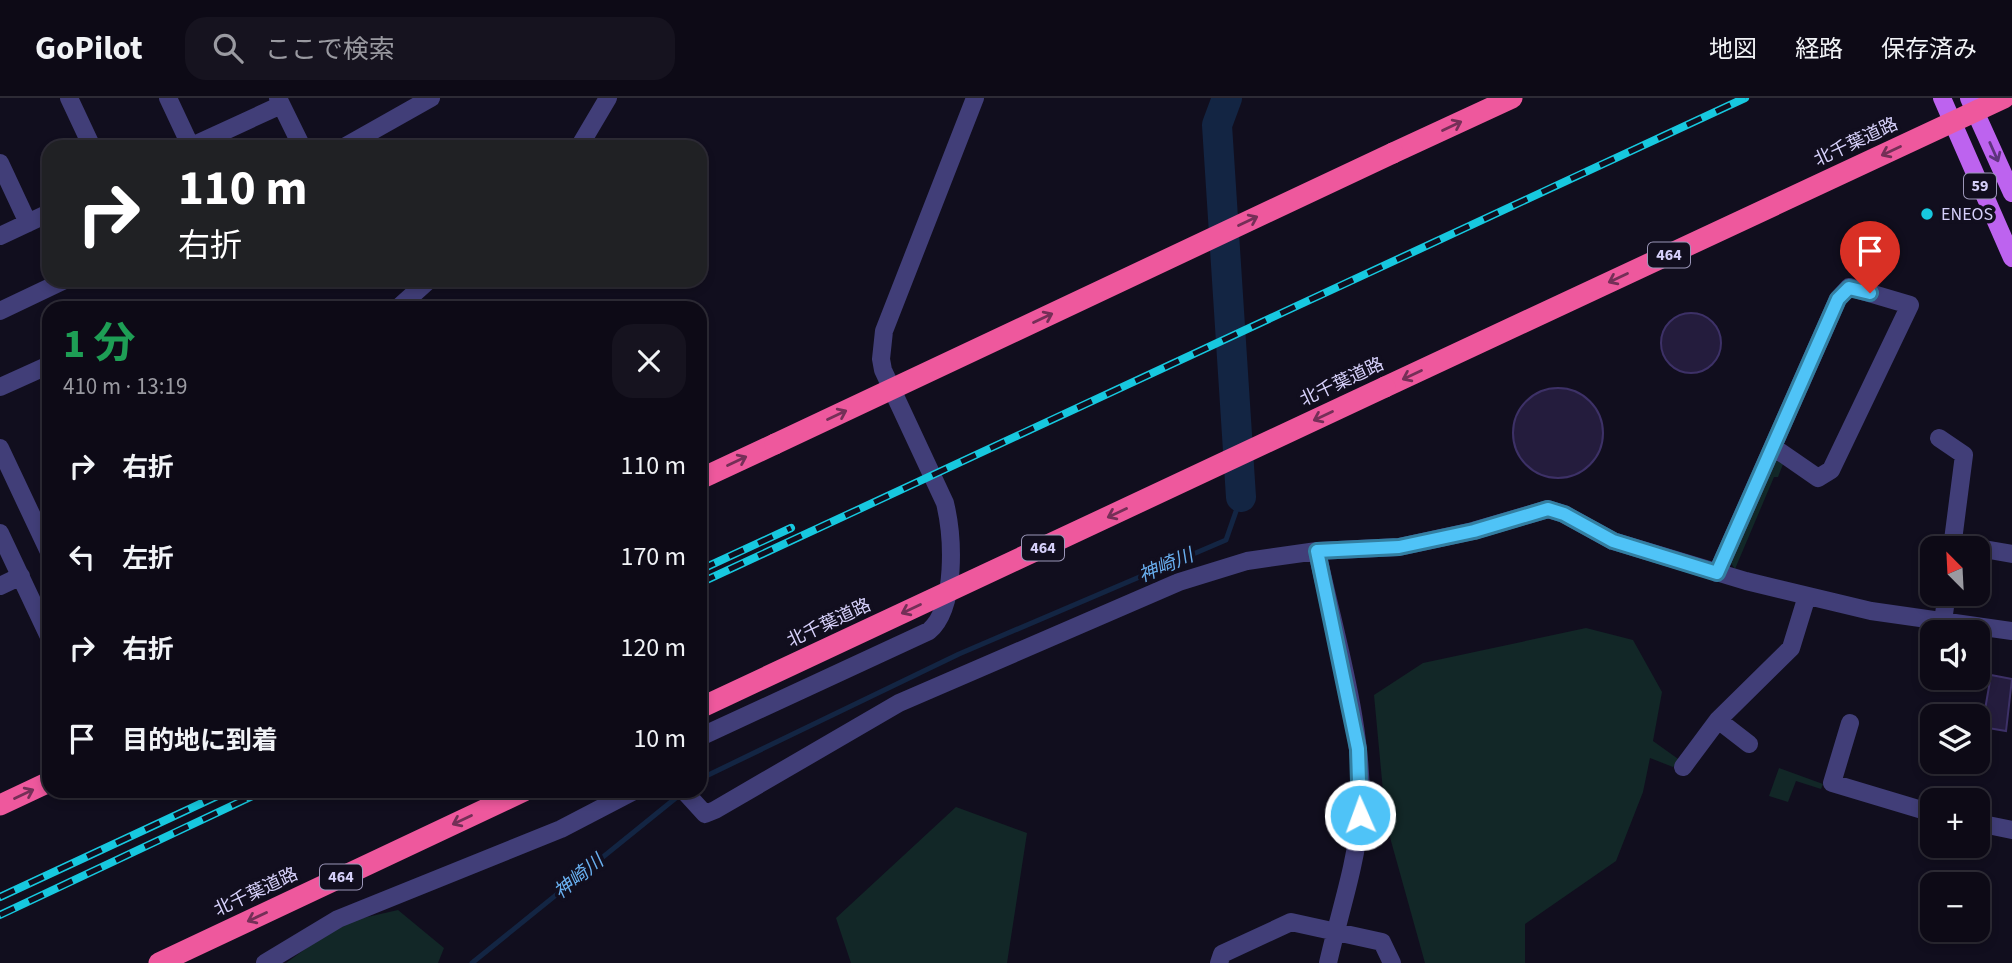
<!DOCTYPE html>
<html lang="ja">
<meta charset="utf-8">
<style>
:root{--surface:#0d0a16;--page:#16131f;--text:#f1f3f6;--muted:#9a9aa1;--line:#2d2b35}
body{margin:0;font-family:"Source Sans 3","Noto Sans JP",sans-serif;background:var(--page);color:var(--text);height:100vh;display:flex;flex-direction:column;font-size:26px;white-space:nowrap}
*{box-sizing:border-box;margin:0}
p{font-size:23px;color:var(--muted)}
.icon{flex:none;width:38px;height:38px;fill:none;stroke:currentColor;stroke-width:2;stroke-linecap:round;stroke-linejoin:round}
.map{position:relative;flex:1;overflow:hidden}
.panel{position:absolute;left:42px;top:203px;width:665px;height:497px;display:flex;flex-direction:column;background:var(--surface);border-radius:21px;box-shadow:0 4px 10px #0003,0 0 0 2px var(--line)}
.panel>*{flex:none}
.hud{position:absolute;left:42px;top:42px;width:665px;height:147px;border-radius:21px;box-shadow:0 4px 10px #0003,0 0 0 2px var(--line);background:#202124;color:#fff;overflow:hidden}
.needle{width:46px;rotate:336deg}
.tools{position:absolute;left:1920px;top:438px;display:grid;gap:14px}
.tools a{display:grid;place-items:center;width:70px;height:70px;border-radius:14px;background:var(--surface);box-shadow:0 4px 10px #0003,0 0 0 2px var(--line);font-size:35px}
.pin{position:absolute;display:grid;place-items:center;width:60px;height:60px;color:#fff;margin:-72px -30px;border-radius:50% 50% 50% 0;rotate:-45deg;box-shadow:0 0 7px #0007}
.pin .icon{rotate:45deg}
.me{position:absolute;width:77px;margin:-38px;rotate:358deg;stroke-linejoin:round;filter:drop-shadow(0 0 5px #0008)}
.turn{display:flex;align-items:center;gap:24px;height:147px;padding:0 21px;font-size:32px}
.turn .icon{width:91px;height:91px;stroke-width:2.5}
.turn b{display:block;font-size:49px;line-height:60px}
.round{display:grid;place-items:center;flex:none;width:74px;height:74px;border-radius:21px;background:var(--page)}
.head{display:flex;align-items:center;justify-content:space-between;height:119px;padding:0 21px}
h1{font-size:42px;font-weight:700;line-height:52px;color:#1e9e55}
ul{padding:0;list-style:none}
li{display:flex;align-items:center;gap:21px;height:91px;padding:0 21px}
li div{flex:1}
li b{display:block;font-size:26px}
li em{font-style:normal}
header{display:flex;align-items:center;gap:42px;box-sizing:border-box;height:98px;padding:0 35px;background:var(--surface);border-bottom:2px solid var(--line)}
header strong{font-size:33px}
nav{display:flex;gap:38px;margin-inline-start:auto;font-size:24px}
.search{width:490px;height:63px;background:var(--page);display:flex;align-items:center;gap:18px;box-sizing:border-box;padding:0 24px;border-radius:21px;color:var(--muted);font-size:26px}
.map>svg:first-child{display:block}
.green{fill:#122727}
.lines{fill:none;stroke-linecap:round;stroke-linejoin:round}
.stream{stroke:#132543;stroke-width:5}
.river{stroke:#132543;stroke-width:30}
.building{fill:#241c3d;stroke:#3d3167;stroke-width:2}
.minor{stroke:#413e78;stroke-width:18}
.major{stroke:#bd63ef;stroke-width:18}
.highway{stroke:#ee589d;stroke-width:21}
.rail-casing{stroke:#17c8df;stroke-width:8}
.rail{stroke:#110e1e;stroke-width:5;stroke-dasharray:16;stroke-linecap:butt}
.highway-bridge{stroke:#ee589d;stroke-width:21}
.oneway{stroke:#742f57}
.oneway2{stroke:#5e347c}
.route-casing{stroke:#337fa1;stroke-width:18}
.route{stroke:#4fc3f7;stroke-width:12}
.poi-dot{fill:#17c8df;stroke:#110e1e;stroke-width:2.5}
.labels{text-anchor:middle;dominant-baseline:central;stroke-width:7;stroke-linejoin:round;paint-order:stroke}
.shield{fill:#110e1e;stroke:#9b96b8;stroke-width:2}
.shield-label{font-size:16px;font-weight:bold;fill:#d6d0fa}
.street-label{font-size:18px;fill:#d6d0fa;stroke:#110e1e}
.poi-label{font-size:18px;fill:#d6d0fa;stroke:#110e1e;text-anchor:start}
.water-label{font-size:19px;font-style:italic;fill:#69afef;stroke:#110e1e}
</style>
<header>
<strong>GoPilot</strong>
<div class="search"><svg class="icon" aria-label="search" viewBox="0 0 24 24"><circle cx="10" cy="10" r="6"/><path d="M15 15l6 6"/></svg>ここで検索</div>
<nav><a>地図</a><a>経路</a><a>保存済み</a></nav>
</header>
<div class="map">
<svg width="2012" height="865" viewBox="0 0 2012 865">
<rect width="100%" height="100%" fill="#110e1e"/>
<path class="green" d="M1772 361H1785L1778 379H1774L1735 471 1728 461Z
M1586 530 1633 542 1662 594 1653 643 1681 663 1673 669 1650 660 1643 694 1616 763 1525 826V865H1425L1386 725 1374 597 1423 565Z
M1779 670 1823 686 1821 691 1796 683 1788 704 1769 698Z
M956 709 1027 735 1007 865H851L836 820Z
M398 812 444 850 438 865H286L341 825Z"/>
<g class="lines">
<path class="stream" d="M700 681 959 556 1226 442 1241 399
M472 865 682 695"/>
<path class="river" d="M1227 0 1217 27 1241 399"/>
</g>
<path class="building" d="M1661 245a30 30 0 1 1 60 0a30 30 0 1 1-60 0Z
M1513 335a45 45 0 1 1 90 0a45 45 0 1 1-90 0Z
M1991 577 2012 581 2006 633 1982 629Z"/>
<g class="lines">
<path class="minor" d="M69 0 92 49
M168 0 191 49
M278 0 302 49
M190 49 281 7
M344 49 431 0
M579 49 608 0
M0 65 28 125
M0 138 49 115
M398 210 429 182
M0 213 65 182
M0 289 49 267
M1939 340 1964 357 1952 450
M0 350 49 454
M0 435 49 539
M1978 450 2012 456
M1317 453C1334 535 1366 635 1360 718 1356 768 1339 816 1328 865
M1717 475 1838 201 1849 189 1910 207 1831 372 1818 380 1773 349
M0 488 21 478
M1943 523 1947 495
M1718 622 1749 646
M1850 625 1832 685 1932 715
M700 639 929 533C957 509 953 438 945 405L883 272 881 261 884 233 975 0
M1683 669 1718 622 1791 550 1807 498
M684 693 705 716 715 712 899 605 1179 484 1247 463 1317 453 1399 449 1473 433 1548 411 1564 416 1613 443 1746 483 1871 513 2012 533
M1978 725 2012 732
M265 865 338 821 561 731 634 693
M1219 865 1222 856 1291 824 1382 844 1392 865"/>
<path class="major" d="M1942 0 2012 160
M1969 0 2012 95"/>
<path class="highway" d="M1393 55 1512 0
M1385 289 2004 0
M700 381 775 346
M0 707 49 684
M159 865 524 693"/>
<defs>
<path id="rail" d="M700 472 791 430
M700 485 1745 0
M0 799 228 693
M0 817 263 693"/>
</defs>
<use href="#rail" class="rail-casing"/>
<use href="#rail" class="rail"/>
<path class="highway-bridge" d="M775 346 1393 55
M700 610 1385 289"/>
</g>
<defs><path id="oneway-shaft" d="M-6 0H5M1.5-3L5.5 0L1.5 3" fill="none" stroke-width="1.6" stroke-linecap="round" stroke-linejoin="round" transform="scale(1.75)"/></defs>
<g class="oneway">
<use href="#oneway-shaft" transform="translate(1452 28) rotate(-25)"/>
<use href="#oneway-shaft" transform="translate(1891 53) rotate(155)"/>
<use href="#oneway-shaft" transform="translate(1248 123) rotate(-25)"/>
<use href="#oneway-shaft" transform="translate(1618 180) rotate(155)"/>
<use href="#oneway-shaft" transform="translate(1043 220) rotate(-25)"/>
<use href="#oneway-shaft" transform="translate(1412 277) rotate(155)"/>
<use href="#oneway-shaft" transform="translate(837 317) rotate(-25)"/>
<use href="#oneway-shaft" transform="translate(1323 318) rotate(155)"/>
<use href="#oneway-shaft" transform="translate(737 363) rotate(-25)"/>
<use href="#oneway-shaft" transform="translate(1117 415) rotate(155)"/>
<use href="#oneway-shaft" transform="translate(911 511) rotate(155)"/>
<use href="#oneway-shaft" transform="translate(24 696) rotate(-25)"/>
<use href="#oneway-shaft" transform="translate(462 722) rotate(155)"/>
<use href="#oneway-shaft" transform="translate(257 819) rotate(155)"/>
</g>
<use class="oneway2" href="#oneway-shaft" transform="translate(1994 54) rotate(66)"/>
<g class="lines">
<defs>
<path id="route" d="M1360 717 1358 651 1317 453 1399 449 1474 433 1548 411 1564 416 1613 443 1717 475 1838 201 1849 190 1870 195"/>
</defs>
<use href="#route" class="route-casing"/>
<use href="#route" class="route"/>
</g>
<circle class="poi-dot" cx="1927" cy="116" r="7"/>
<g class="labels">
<g class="shield">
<rect x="1964" y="75.5" width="32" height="25" rx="5"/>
<rect x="1648" y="144.5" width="42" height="25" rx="5"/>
<rect x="1022" y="437.5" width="42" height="25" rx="5"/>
<rect x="320" y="766.5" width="42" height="25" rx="5"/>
</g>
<g class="shield-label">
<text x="1980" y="88">59</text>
<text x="1669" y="157">464</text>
<text x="1043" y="450">464</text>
<text x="341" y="779">464</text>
</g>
<g class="street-label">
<text transform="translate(1856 44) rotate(-25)">北千葉道路</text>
<text transform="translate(1342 284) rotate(-25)">北千葉道路</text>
<text transform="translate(829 525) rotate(-25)">北千葉道路</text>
<text transform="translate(256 794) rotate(-25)">北千葉道路</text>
</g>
<g class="poi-label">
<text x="1941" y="116">ENEOS</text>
</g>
<g class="water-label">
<text transform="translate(1166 468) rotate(-23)">神崎川</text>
<text transform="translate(579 779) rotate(-39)">神崎川</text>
</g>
</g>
</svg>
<div class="tools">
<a><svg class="needle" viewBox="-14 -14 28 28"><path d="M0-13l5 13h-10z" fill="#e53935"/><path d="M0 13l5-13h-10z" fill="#9a9aa1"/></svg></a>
<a><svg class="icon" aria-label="sound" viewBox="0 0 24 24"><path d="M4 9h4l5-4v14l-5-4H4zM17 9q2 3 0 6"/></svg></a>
<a><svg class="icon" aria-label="layers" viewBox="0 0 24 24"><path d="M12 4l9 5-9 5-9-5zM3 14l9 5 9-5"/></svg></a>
<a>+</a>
<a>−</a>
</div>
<div class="pin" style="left:1870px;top:195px;background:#d93025"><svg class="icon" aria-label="arrive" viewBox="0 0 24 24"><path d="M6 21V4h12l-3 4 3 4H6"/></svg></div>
<svg class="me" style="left:1360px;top:717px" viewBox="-20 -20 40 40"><circle r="17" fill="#4fc3f7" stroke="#fff" stroke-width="3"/><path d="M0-11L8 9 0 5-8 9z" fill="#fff"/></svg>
<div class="hud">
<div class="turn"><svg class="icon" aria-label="right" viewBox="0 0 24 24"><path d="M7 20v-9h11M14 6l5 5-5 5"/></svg><div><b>110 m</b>右折</div></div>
</div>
<section class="panel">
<div class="head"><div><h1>1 分</h1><p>410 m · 13:19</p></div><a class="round"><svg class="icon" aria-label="close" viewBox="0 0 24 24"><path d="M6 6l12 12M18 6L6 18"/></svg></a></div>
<ul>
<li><svg class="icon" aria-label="right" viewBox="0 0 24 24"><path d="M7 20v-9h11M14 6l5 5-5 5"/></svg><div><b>右折</b></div><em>110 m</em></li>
<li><svg class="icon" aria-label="left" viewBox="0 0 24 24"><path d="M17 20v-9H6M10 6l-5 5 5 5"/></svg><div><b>左折</b></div><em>170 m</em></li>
<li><svg class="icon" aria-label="right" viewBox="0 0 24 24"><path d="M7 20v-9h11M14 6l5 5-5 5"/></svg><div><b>右折</b></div><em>120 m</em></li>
<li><svg class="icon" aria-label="arrive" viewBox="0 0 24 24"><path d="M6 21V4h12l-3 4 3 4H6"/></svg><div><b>目的地に到着</b></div><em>10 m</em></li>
</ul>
</section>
</div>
